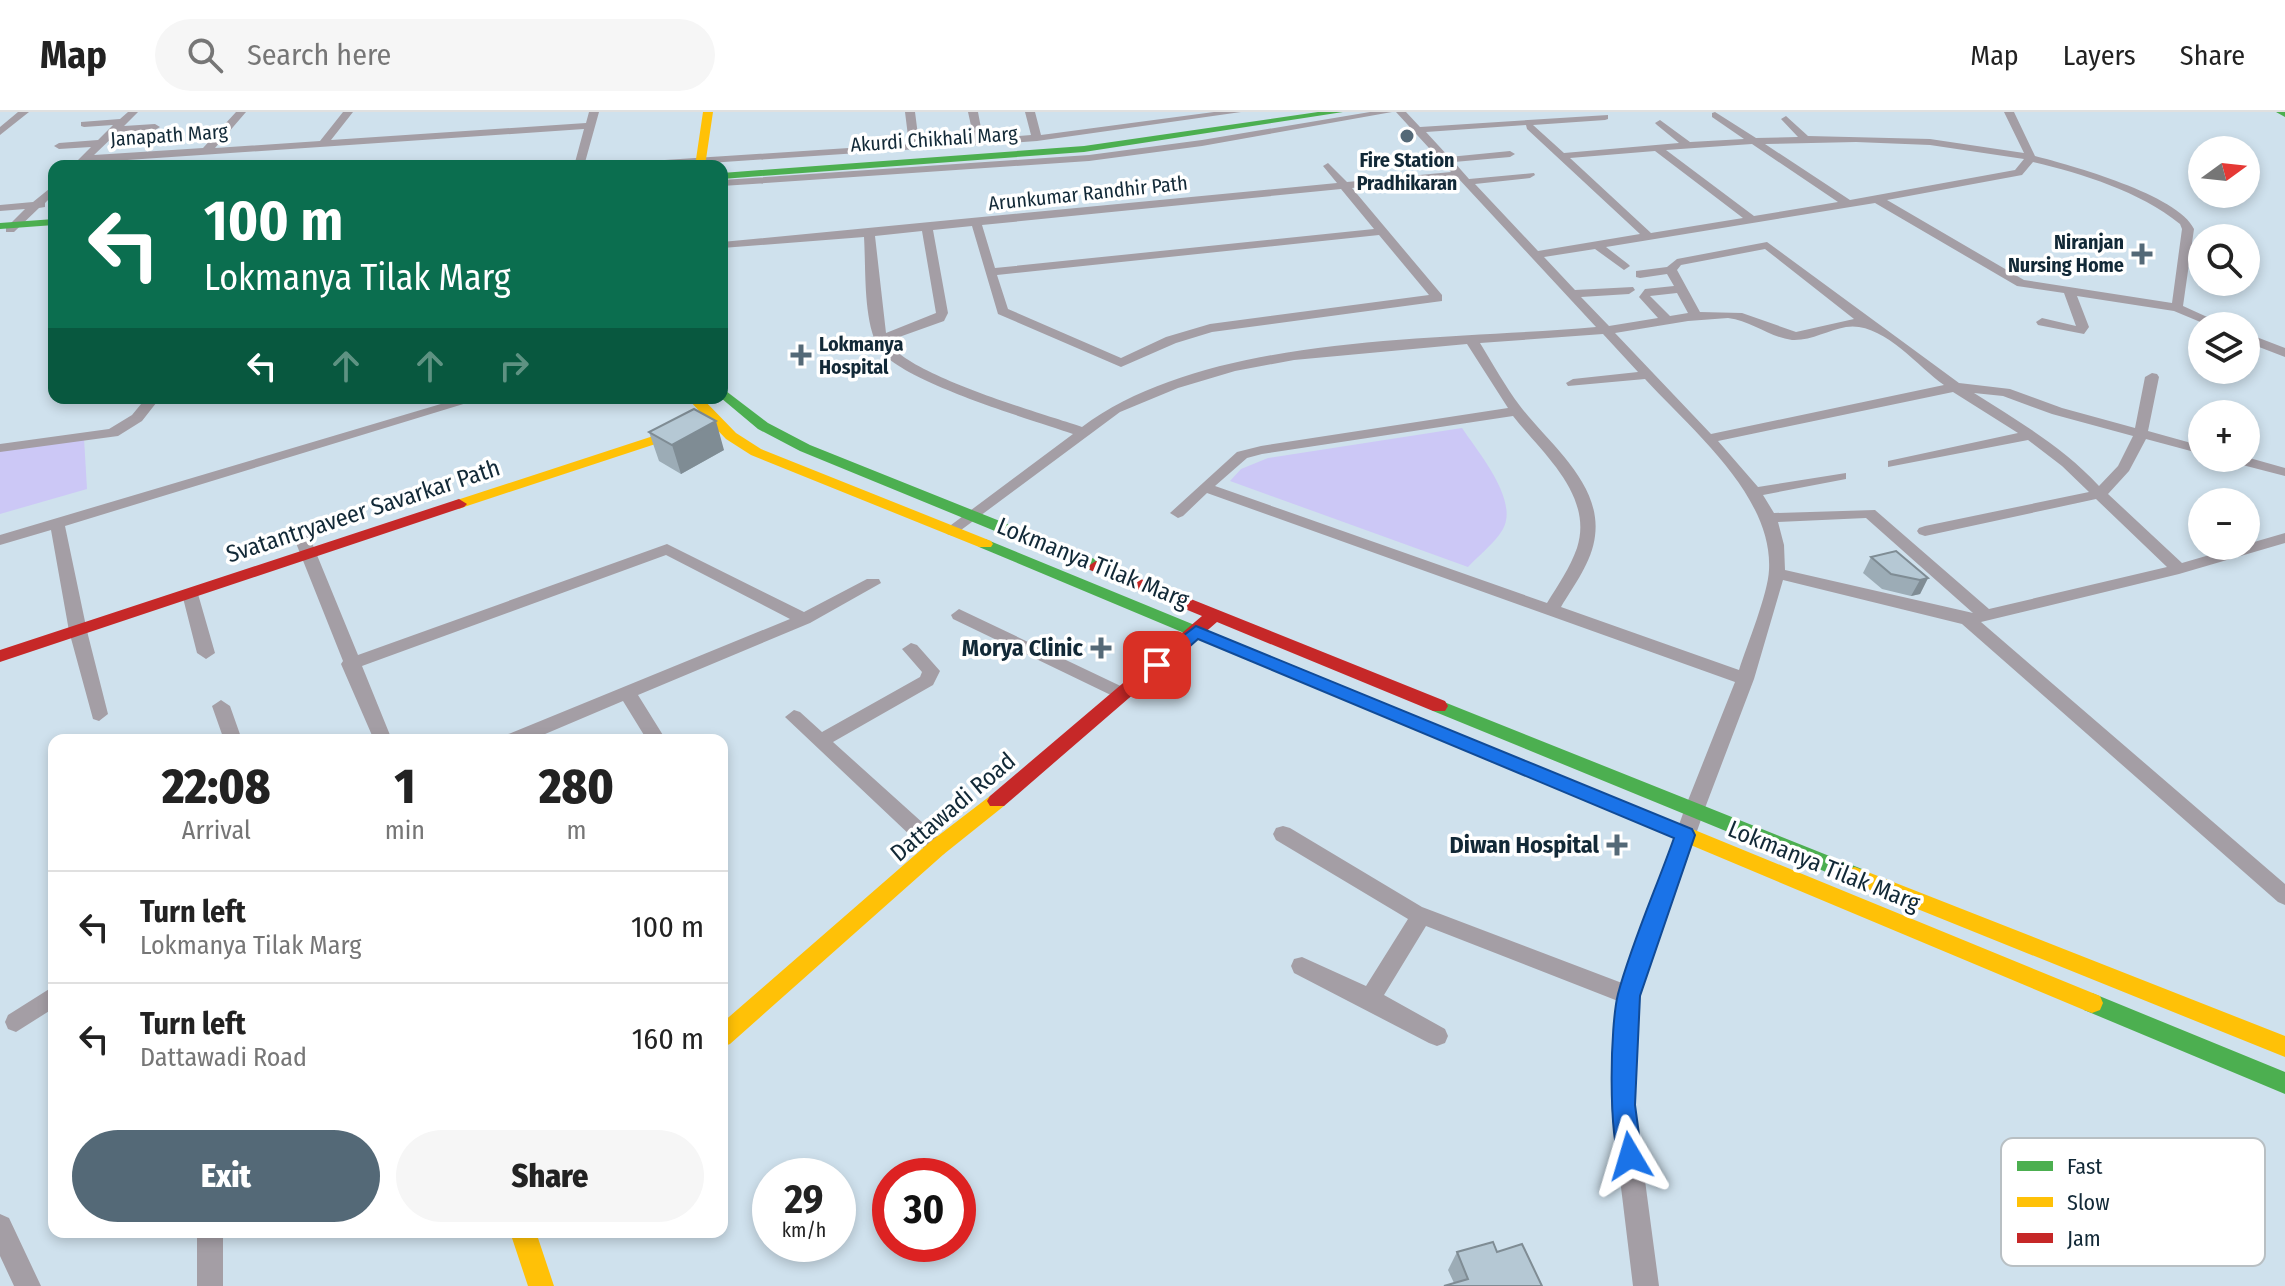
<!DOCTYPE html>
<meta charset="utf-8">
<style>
:root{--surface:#fff;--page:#f6f6f6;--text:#222;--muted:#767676;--line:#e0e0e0;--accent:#546977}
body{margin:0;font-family:"Fira Sans Condensed",sans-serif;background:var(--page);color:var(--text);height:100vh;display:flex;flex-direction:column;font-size:30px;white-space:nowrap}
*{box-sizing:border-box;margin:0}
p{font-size:26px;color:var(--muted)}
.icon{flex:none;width:44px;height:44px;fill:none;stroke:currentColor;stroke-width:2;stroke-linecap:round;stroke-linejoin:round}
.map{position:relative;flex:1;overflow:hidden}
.panel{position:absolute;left:48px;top:622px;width:680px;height:504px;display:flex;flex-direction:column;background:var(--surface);border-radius:16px;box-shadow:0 4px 12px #0003}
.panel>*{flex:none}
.banner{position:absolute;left:48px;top:48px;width:680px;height:244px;border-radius:16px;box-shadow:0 4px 12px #0003;background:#0b6e4f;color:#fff;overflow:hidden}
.needle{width:52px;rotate:75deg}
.controls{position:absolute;left:2188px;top:24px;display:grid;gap:16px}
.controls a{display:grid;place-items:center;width:72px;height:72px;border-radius:50%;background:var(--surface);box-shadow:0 4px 12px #0003;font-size:40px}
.speed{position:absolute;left:752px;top:1046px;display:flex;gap:16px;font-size:40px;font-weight:700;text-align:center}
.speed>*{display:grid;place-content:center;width:104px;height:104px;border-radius:50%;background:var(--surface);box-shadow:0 4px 12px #0003;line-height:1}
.speed small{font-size:20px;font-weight:400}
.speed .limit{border:12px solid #d22;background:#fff;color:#111}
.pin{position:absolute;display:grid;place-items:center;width:68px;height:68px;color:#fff;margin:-34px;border-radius:16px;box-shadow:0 4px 12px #0006}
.me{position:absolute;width:88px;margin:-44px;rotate:353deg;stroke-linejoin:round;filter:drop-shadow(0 0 6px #0008)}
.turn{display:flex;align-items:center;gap:28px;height:168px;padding:0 24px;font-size:36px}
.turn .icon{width:104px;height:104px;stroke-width:2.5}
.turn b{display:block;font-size:56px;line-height:68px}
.lanes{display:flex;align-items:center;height:76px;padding:0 24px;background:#0003;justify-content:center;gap:40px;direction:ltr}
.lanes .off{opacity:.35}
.eta{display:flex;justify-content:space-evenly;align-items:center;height:136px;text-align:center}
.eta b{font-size:48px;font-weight:800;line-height:56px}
.button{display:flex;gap:16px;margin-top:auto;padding:16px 24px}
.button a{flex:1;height:92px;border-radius:48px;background:var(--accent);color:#fff;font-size:32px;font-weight:800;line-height:92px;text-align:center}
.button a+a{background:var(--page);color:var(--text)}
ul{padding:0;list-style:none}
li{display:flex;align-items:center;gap:24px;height:112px;padding:0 24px;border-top:2px solid var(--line)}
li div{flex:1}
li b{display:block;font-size:30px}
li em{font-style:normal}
header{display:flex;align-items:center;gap:48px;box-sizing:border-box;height:112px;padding:0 40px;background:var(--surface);border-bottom:2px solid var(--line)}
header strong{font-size:38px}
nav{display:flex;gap:44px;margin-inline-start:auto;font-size:28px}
.search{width:560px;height:72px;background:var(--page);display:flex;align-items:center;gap:20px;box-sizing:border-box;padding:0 28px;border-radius:44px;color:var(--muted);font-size:30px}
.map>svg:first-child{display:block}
.green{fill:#ccc8f6}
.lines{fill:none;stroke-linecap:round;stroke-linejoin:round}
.street{fill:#a49ea5;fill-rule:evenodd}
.fast{fill:#4caf50;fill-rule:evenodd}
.slow{fill:#ffc107;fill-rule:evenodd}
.jam{fill:#c62828;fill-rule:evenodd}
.wall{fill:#9cacb6}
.shaded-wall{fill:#7f8c94}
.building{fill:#b5c8d4;stroke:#7f8c94;stroke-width:2}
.route{fill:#1a73e8;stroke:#114b97;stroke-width:2}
.poi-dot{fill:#546977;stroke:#fff;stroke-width:3}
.labels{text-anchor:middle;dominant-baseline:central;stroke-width:7;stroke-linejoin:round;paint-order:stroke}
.far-street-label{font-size:20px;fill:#122937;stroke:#fff}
.far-poi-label{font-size:20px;font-weight:bold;fill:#122937;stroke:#fff}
.street-label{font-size:24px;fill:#122937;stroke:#fff}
.poi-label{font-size:24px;font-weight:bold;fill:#122937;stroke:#fff;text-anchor:end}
.key{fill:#fff;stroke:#b8bfc3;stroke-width:2}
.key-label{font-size:22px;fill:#122937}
</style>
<header>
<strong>Map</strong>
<div class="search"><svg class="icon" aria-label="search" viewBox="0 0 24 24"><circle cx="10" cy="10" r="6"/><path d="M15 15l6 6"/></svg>Search here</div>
<nav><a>Map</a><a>Layers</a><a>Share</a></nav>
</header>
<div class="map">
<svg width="2285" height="1174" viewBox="0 0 2285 1174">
<rect width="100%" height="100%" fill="#cfe1ed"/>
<path class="green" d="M1462 316C1478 340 1519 388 1503 417 1495 431 1479 443 1468 455L1230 369 1241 357 1268 346Z
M84 326 87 377 0 402V336Z"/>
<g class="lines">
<path class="street" d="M18 0H29L0 23V15Z
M128 0H138L124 14 155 12 160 15 155 18 118 20 94 43 203 36 236 0H246L215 36 320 29 343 0H353L331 28 586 11 589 0H599L584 54H574L584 17 83 51 78 48 91 35 59 37 54 34 59 31 98 28 113 13 84 15 81 14V10L120 7Z
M905 0H915L919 31 974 27 968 0H978L983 27 1031 23 1025 0H1035L1041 23 1214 0H1241L1037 29 665 54H614L619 51 909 32Z
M1370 0H1392L1202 34 1089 49 722 74V68L1089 43 1202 28Z
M1396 0H1406L1420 15 1608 3V7L1605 8 1533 13 1564 41 1679 31 1657 13 1655 11 1660 8 1690 30 1744 27 1712 5V1L1715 0 1756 26 1798 25 1781 7 1786 4 1808 24 1930 27 2024 41 2004 0H2014L2035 44C2070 53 2179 83 2194 117L2183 194 2227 214H2210L2174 199 2077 184 2089 215 2084 222 2038 213 2036 210 2042 206 2076 214 2064 181 2017 174 1875 91 1606 135 1628 152 1630 154 1624 158 1595 137 1544 145 1575 178 1633 175 1635 178 1629 182 1581 185 1609 214 1658 206 1639 185 1645 177 1674 174 1667 162 1640 166 1636 165V159L1667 155 1677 147 1767 130 1959 271 2010 277 2062 296 2135 316 2145 265 2152 261 2157 262 2159 265 2148 319 2202 334V342L2146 327 2129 359 2108 382 2182 451 2285 421V431L2179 462 1981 510 2285 772V793L2278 790 1962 512 1783 468 1754 567 1705 696 1640 884 1635 993 1659 1174H1633L1611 993 1618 889 1426 814 1384 883 1445 917 1448 924 1445 931 1437 934 1429 931 1294 861 1291 854 1294 847 1302 845 1366 874 1408 807 1276 728 1273 722 1276 716 1283 714 1290 716 1422 795 1622 871 1685 696 1735 570 1207 381 1183 404 1178 406 1170 401 1237 340 1261 334 1508 296 1467 232 1294 248 1235 259 1178 276 1120 300 953 424 947 422 945 419 947 416 1073 322C1033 308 897 269 878 235 863 207 866 156 864 125L722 136V130L1337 71 1323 54 1328 51 1347 70 1451 60ZM1526 13 1527 17 1640 122 1538 139 1475 72 1530 66 1535 63 1534 61 1469 67 1454 50 1510 45 1515 42 1510 39 1449 45 1426 20ZM1856 30 1930 33 2024 47 2015 58 1850 88 1765 32ZM1752 32 1838 90 1754 104 1666 38ZM1655 39 1743 106 1651 121 1570 46ZM2033 50C2083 62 2139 79 2180 112L2182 117 2172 191 2024 168 1887 88 2022 63ZM1457 65 1596 215C1442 229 1210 220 1082 315 1043 302 904 262 888 229L944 209 948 201 933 118 972 114 998 202 1121 255 1176 231 1212 220 1442 189V183L1352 76ZM1341 77 1374 117 995 156 982 113ZM922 119 936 201 886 221 875 124ZM1379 123 1429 183 1210 212 1166 225 1121 246 1008 197 997 163ZM1765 137 1854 207 1796 220 1742 201 1700 200 1677 158 1681 153ZM1677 181 1688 201 1670 204 1650 184ZM1728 206C1752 209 1769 225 1792 228 1811 229 1828 218 1846 215 1882 209 1917 254 1944 273L1711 322 1615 221 1688 209ZM1603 222 1638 260 1573 267 1566 271 1568 274 1645 267C1692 318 1773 384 1769 458 1768 482 1747 533 1739 558L1561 495C1574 473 1592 450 1595 424 1602 371 1548 331 1520 294 1505 274 1493 252 1480 231ZM1953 280 2018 321 1888 349V355L2028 328 2062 354 2089 380 1925 414 1919 416 1917 419 1919 422 1925 424 2096 387 2167 455 1989 497 1875 398 1774 401 1763 383 1846 367V361L1758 375 1718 329ZM1974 281 2003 284 2052 302 2133 324 2118 354 2099 374C2063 335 2018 309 1974 281ZM1513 304C1542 341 1594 383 1577 436 1570 456 1558 473 1547 491L1215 374 1247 346 1262 342ZM1866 406 1973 501 1785 458 1784 433 1778 410Z
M54 73V82L45 91V95L39 96 14 120H6V116L25 97 0 99V93L33 90Z
M2246 221 2285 236V245L2246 230Z
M146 286H160L142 309 118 324 0 340V332L109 317 132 303Z
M461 286H483L65 414 87 519 108 602 99 609 93 607 69 519 51 418 0 433V423Z
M2246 345 2285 356V364L2227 349 2225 346Z
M302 421 310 426 358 543 667 432 804 500 867 467H879L881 471 810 511 638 583 666 628H647L623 589 531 628H504L506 623 790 507 666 443 362 554 392 628H374L341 552 343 549 294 426Z
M190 477 198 482 215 541 206 547 197 541 182 482Z
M959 497 1129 578 1132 582 1129 586H1117L953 507 951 503Z
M911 531 917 533 940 559 933 573 833 630 944 730 947 736 944 742 937 744 930 742 785 605 794 598 800 600 822 620 920 565 922 560 902 537Z
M221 588 230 594 242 628H224L212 594Z
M54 874V896L16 920 8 917 5 910 8 903Z
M0 1102 9 1106 41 1174H14L0 1144Z
M197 1120H223V1174H197Z"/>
<path class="fast" d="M1318 0H1343L1084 40 722 67V61L1084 34Z
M2276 0H2285V5Z
M54 107V113L0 117V111Z
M722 276 768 311 810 333 1102 450 1104 454 1096 459 1090 458 800 339 758 317 721 286Z
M985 427 1626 690 1629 695 1626 700H1612L979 435 977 432Z
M1439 588 1862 757 1865 763 1862 769 1855 771 1848 769 1433 599 1430 594 1433 589Z
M2092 881 2285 960V982L2084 898 2081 891 2084 884Z"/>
<path class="slow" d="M703 0H713L705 54H695Z
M687 286H702L736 321 761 337 991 429 993 432 991 435H979L751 343 726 327Z
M690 312 697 316 695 319 464 395 459 397 451 392 454 389Z
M997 682 1004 684 1007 689 1004 694 944 742 730 932 722 935V911L930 730 990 684Z
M1619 687 2100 884 2103 891 2100 898 2092 901 2084 898 1612 700 1609 695 1612 690Z
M1855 755 2285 924V945L1848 769 1845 763 1848 757Z
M510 1120H536L554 1174H528Z"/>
<path class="jam" d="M459 387 467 392 464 395 0 550V538Z
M1096 449 1445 589 1448 594 1445 599H1433L1217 510 1004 694H990L987 689 990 684 1202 504 1090 458 1088 454Z"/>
</g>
<path class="wall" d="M649 320 724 338 681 362 659 349Z
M1871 445 1928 466 1920 482 1911 484 1882 477 1863 461Z
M1457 1140H1497L1542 1174 1454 1171 1448 1158Z"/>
<path class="shaded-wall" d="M716 309 724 338 681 362 672 333Z
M1928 466 1920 482 1911 484 1920 468Z"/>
<path class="building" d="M694 297 716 309 672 333 649 320Z
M1896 439 1928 466 1920 468 1891 462 1871 445Z
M1493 1130 1497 1140 1522 1132 1542 1174H1444L1468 1167 1457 1140Z"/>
<path class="route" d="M1196 514 1692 717 1695 723 1640 884 1635 993 1642 1044 1638 1052 1630 1056 1621 1052C1608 1023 1610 914 1618 882 1632 830 1656 777 1674 726L1198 527 1163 558H1150L1148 553 1150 549Z"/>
<g class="poi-dot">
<circle cx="1407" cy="24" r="8"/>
<path d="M2138 130h8v8h8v8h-8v8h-8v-8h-8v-8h8z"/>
<path d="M797 231h8v8h8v8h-8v8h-8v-8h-8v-8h8z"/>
<path d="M1097 524h8v8h8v8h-8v8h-8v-8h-8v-8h8z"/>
<path d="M1613 721h8v8h8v8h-8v8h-8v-8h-8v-8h8z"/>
</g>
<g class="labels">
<g class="far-street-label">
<text transform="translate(169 23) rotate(-4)">Janapath Marg</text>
<text transform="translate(934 27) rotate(-4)">Akurdi Chikhali Marg</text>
<text transform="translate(1088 81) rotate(-6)">Arunkumar Randhir Path</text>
</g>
<g class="far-poi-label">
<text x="1407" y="48">Fire Station<tspan x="1407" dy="23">Pradhikaran</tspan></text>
<text x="2124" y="130" text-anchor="end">Niranjan<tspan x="2124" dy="23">Nursing Home</tspan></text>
<text x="819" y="232" text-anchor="start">Lokmanya<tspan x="819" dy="23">Hospital</tspan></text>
</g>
<g class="street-label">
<text transform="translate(363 399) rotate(-18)">Svatantryaveer Savarkar Path</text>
<text transform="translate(1093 451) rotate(22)">Lokmanya Tilak Marg</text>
<text transform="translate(953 695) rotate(-40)">Dattawadi Road</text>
<text transform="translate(1824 754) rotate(22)">Lokmanya Tilak Marg</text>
</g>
<g class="poi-label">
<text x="1083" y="536">Morya Clinic</text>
<text x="1599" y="733">Diwan Hospital</text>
</g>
</g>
<rect x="2001" y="1026" width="264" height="128" rx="12" class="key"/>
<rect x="2017" y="1049" width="36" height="10" fill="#4caf50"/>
<rect x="2017" y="1085" width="36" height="10" fill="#ffc107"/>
<rect x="2017" y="1121" width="36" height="10" fill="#c62828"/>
<g class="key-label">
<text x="2067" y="1062">Fast</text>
<text x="2067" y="1098">Slow</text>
<text x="2067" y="1134">Jam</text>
</g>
</svg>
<div class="controls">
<a><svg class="needle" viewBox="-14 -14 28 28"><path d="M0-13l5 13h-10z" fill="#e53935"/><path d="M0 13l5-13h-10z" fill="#767676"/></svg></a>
<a><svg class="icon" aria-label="search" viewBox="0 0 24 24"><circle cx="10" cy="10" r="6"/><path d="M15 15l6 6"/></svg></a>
<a><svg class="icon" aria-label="layers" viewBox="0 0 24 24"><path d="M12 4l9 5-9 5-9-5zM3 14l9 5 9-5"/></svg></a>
<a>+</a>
<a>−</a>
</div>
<div class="speed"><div>29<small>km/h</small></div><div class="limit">30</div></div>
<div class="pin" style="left:1157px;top:553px;background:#d93025"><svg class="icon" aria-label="arrive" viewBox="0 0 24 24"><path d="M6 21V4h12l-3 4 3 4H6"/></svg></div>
<svg class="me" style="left:1630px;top:1044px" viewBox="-20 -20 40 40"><path d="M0-17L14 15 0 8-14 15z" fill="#1a73e8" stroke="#fff" stroke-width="4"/></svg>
<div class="banner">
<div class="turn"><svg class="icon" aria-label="left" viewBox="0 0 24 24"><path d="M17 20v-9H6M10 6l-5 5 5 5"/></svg><div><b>100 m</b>Lokmanya Tilak Marg</div></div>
<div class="lanes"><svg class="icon" aria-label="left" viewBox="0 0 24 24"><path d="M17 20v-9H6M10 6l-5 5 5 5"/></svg><svg class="icon off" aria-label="ahead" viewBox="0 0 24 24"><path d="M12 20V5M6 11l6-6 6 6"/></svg><svg class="icon off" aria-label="ahead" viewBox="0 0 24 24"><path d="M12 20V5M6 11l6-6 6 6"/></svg><svg class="icon off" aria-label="right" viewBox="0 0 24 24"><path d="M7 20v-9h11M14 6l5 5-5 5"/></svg></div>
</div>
<section class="panel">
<div class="eta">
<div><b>22:08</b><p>Arrival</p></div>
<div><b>1</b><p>min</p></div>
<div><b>280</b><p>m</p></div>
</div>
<ul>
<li><svg class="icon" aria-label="left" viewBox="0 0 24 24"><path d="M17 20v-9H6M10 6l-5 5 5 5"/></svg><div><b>Turn left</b><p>Lokmanya Tilak Marg</p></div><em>100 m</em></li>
<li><svg class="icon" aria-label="left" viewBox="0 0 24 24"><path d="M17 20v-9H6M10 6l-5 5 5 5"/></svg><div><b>Turn left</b><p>Dattawadi Road</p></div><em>160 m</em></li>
</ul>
<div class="button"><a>Exit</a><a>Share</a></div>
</section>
</div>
